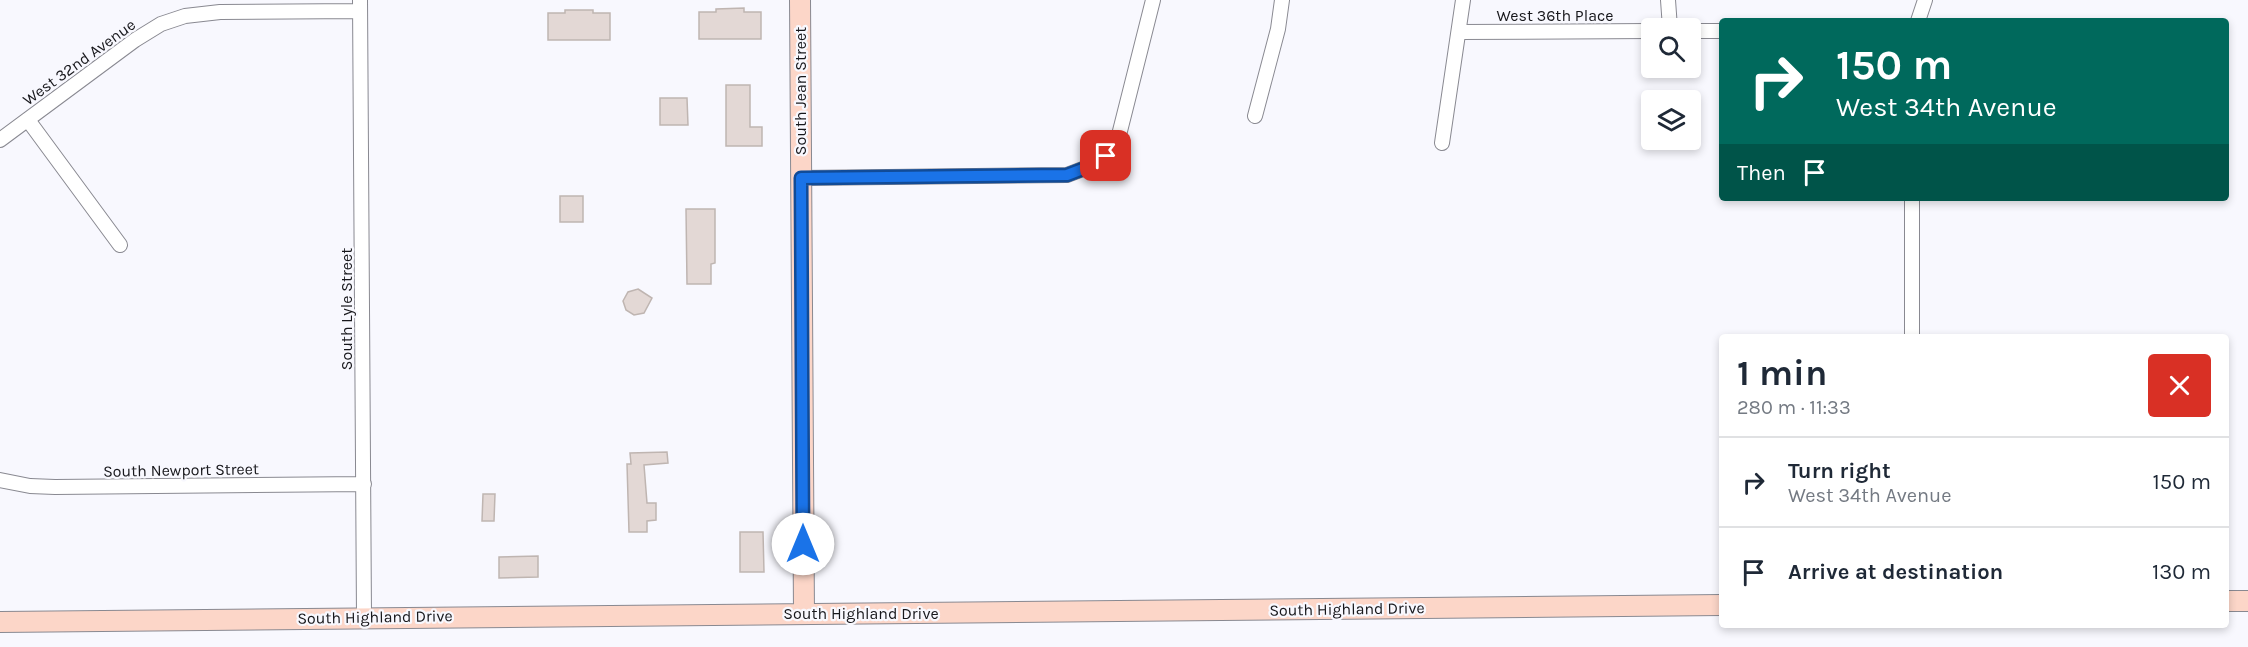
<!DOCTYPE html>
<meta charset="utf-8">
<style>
:root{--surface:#fff;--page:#f6f6f7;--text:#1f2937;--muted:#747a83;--line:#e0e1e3}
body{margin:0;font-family:Karla,sans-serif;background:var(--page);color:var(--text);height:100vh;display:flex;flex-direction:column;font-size:22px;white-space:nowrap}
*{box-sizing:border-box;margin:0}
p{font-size:20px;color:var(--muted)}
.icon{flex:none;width:33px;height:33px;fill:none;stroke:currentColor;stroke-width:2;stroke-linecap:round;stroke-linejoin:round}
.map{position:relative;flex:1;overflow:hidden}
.drawer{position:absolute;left:1719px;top:334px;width:510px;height:294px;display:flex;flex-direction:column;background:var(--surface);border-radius:6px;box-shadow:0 3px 9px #0003}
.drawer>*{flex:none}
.hud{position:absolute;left:1719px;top:18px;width:510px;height:183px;border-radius:6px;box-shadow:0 3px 9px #0003;background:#00695c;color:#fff;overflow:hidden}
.fabs{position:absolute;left:1641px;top:18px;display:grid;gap:12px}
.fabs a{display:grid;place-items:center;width:60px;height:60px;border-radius:6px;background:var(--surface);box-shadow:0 3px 9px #0003;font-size:30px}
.pin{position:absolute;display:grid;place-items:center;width:51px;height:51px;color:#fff;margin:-26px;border-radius:12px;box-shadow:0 3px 9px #0006}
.me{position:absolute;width:66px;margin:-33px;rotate:0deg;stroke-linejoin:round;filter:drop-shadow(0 0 4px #0008)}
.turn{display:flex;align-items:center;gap:21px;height:126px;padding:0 18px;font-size:27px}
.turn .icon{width:78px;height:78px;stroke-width:2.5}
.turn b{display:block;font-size:42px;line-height:51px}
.then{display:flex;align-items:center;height:57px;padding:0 18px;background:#0003;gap:12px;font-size:22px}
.round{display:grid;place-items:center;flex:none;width:63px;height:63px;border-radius:6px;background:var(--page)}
.headline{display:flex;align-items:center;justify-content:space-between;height:102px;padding:0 18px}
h1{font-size:36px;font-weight:700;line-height:45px}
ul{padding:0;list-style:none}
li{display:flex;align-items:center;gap:18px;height:90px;padding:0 18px;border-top:2px solid var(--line)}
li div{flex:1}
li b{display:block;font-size:22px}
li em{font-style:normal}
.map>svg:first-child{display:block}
.building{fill:#e3d8d5;stroke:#bfb5b1;stroke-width:1.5}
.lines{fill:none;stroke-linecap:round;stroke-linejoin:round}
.street-casing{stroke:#898991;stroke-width:16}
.secondary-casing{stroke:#898991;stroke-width:22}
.street{stroke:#fff;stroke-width:14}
.secondary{stroke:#fcd6c8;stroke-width:20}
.route-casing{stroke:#114b97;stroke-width:15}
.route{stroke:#1a73e8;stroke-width:10}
.labels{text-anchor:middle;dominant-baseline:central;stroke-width:4.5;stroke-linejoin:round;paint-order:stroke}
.street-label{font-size:16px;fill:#17171b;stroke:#f8f8fe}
</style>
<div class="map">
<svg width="2248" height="647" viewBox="0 0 2248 647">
<rect width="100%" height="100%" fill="#f8f8fe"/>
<path class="building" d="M744 8V12H761V39H699V12H716V9Z
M565 10H593V13H610V40H548V13H565Z
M726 85H750V127H762V146H726Z
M660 98H687L688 125H660Z
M560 196H583V222H560Z
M686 209H715V263L711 264V284H687Z
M638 289 652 298 644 313 634 315 626 310 623 301 628 292Z
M667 452 668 463 644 465 647 503H656V520L647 521V532H629L627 464H631L630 453Z
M483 494H495L494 521H482Z
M740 532H763L764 572H740Z
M538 556V577L499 578V557Z"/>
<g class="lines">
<defs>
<path id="street" d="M360 0 364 617
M1668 0 1670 28
M1918 21 1925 0
M1690 31H1722
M1459 32 1652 31
M1255 116 1278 29 1282 0
M28 120 120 245
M0 140 135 40 161 24 185 16 220 12 360 11
M1442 143 1463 0
M801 178 1067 175 1088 167 1106 156 1119 135 1153 0
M1912 338V198
M0 480 30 486 55 487 364 484"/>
<path id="secondary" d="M800 0 804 613
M2226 601H2248
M0 622 1722 605"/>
</defs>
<use href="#street" class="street-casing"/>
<use href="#secondary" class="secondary-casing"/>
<use href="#street" class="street"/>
<use href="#secondary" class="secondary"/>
</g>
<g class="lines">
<defs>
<path id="route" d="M803 544 801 178 1067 175 1088 167 1106 156"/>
</defs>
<use href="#route" class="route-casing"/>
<use href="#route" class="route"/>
</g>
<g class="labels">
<g class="street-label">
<text x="1555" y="15">West 36th Place</text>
<text transform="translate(79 62) rotate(-36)">West 32nd Avenue</text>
<text transform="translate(800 91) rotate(-90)">South Jean Street</text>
<text transform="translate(346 309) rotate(-90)">South Lyle Street</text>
<text transform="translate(181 470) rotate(-1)">South Newport Street</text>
<text transform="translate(1347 609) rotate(-1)">South Highland Drive</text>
<text x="861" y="613">South Highland Drive</text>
<text transform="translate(375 617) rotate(-1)">South Highland Drive</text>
</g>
</g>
</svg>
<div class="fabs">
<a><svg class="icon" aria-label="search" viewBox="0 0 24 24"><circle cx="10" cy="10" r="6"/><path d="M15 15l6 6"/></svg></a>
<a><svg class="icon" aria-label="layers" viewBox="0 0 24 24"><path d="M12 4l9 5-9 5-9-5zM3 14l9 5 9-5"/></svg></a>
</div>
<div class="pin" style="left:1106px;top:156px;background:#d93025"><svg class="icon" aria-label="arrive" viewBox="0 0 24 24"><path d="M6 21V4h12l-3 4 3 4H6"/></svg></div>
<svg class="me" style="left:803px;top:544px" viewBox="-20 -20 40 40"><circle r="19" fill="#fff"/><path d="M0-13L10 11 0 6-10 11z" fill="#1a73e8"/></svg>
<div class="hud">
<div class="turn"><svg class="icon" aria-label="right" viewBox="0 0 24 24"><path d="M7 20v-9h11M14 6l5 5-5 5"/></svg><div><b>150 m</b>West 34th Avenue</div></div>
<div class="then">Then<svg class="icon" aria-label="arrive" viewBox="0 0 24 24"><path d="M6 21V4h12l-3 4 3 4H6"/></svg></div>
</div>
<section class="drawer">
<div class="headline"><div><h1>1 min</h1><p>280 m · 11:33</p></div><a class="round" style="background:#d93025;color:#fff"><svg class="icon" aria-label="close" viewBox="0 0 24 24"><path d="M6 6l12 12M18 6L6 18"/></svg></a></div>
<ul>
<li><svg class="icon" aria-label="right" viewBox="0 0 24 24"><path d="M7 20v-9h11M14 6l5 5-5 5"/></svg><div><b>Turn right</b><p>West 34th Avenue</p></div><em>150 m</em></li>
<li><svg class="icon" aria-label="arrive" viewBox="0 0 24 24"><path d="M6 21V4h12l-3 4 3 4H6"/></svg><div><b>Arrive at destination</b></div><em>130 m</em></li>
</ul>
</section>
</div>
